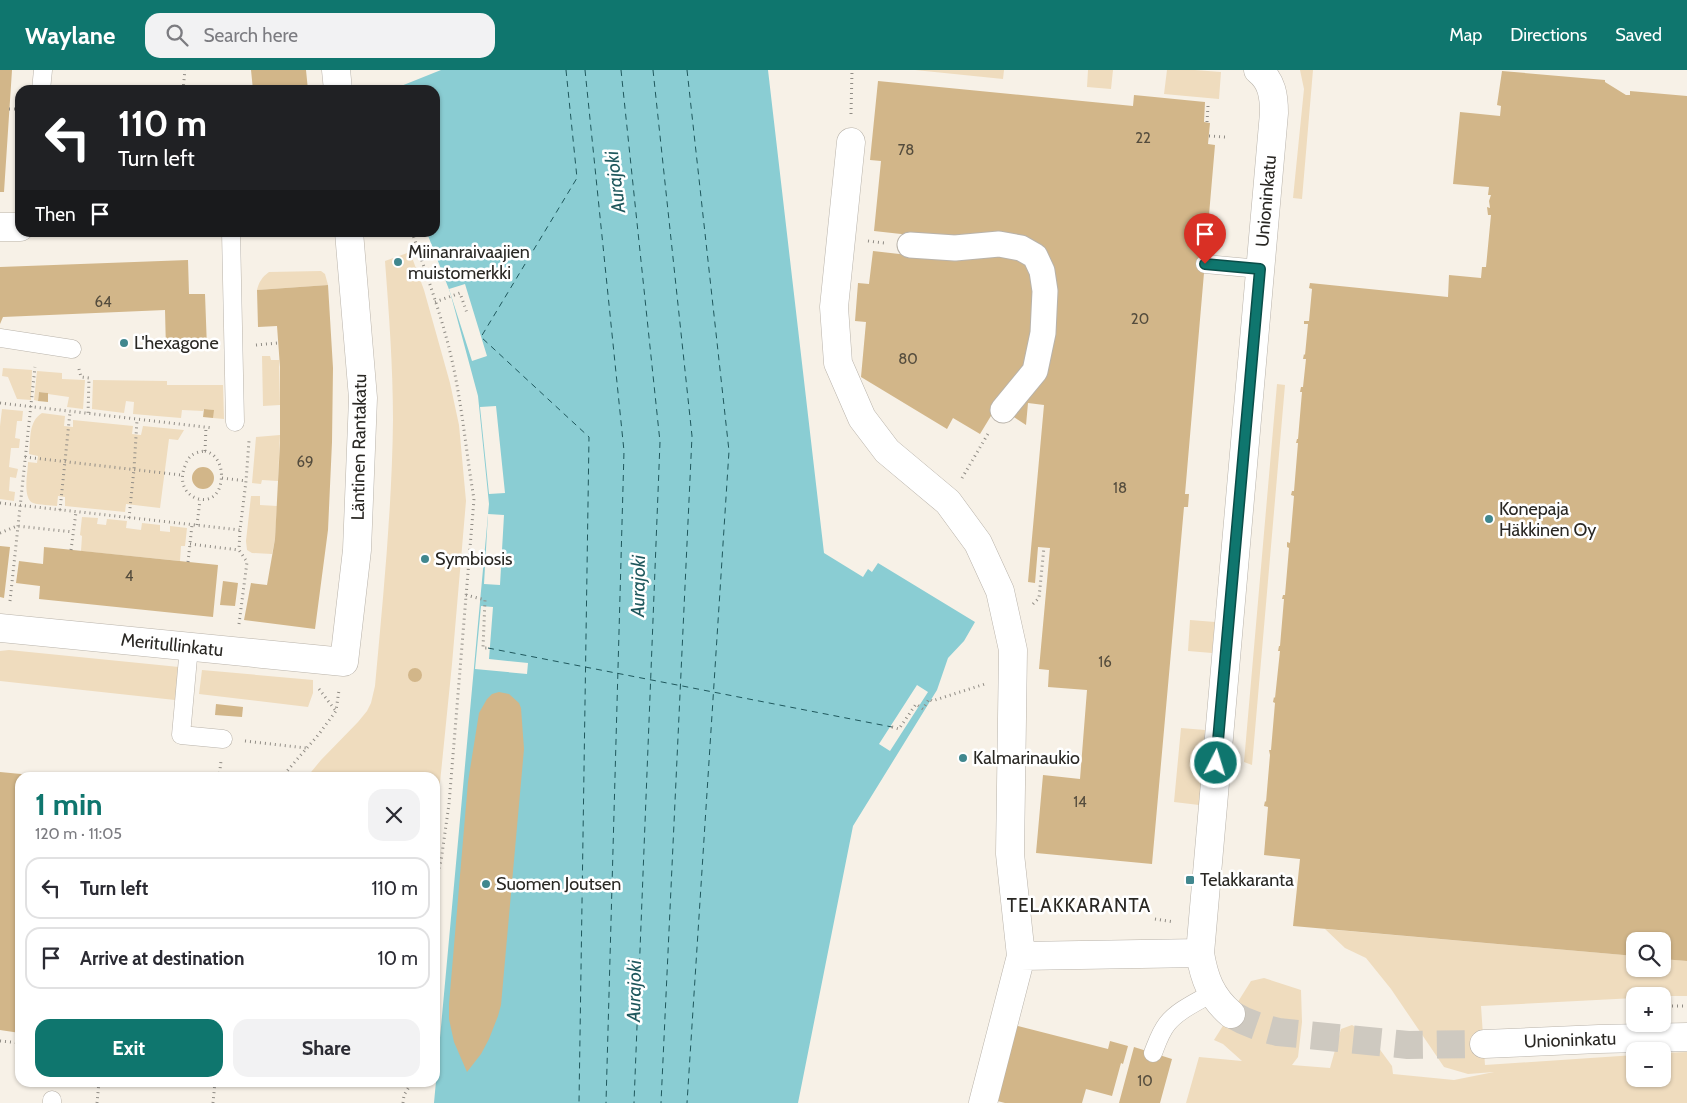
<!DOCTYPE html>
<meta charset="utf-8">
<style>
:root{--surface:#fff;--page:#f2f2f3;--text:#2b2b33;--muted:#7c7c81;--line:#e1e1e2;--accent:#0f766e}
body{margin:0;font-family:Cabin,sans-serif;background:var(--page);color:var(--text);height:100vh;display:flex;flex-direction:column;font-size:19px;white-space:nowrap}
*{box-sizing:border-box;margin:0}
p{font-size:16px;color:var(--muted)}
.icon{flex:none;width:28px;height:28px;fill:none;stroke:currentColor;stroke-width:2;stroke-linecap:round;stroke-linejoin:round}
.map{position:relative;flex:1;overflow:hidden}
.details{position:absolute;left:15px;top:702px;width:425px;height:315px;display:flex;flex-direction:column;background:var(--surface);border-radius:15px;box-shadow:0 1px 4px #0004}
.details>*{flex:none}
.banner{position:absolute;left:15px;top:15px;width:425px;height:152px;border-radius:15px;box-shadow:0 1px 4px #0004;background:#202124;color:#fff;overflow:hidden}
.buttons{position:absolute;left:1626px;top:862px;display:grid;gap:10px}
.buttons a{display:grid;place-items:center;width:45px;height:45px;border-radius:10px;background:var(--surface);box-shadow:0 1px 4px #0004;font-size:25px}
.pin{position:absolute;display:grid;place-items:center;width:42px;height:42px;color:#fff;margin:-51px -21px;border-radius:50% 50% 50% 0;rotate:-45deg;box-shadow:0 0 5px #0007}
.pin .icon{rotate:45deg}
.me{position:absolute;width:55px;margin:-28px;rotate:5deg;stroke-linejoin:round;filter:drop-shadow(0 0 4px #0008)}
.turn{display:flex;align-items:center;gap:18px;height:105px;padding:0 20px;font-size:22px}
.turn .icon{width:65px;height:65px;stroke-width:2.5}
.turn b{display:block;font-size:35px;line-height:42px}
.then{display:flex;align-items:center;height:48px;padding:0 20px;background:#0003;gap:10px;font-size:19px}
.round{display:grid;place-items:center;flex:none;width:52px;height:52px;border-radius:15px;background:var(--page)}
.headline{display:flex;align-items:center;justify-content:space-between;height:85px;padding:0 20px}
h1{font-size:30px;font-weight:700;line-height:38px;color:var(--accent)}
.button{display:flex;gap:10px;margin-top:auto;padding:10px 20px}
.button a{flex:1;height:58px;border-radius:15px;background:var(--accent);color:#fff;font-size:20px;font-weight:700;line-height:58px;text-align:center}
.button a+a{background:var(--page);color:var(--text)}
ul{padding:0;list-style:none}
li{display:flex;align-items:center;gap:15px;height:62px;margin:0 10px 8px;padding:0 10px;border:2px solid var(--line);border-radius:15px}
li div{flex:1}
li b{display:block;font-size:19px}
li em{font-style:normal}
header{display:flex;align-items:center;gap:30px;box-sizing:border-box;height:70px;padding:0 25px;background:var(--accent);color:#fff}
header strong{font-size:24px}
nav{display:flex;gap:28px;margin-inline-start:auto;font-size:18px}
.search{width:350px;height:45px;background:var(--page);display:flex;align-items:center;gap:12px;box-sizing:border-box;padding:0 18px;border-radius:15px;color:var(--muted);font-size:19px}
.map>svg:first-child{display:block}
.green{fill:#efdcbe}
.water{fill:#8acdd3}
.pier{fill:#f7f1e7}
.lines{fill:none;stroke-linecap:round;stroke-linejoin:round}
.ferry{stroke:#1f585d;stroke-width:1;stroke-dasharray:6 5;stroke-linecap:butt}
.building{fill:#d2b689}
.minor-tunnel{stroke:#cec9c0;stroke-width:28;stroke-dasharray:28 14;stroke-linecap:butt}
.service-casing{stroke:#b9b3aa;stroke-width:19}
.pedestrian-casing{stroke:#b9b3aa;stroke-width:27}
.minor-casing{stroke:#b9b3aa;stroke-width:29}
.path{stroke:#908c85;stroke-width:3;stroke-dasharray:1 4;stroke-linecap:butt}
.service{stroke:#fff;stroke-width:18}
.pedestrian{stroke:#fff;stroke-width:25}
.minor{stroke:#fff;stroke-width:28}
.route-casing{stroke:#0a4d48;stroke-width:12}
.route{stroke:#0f766e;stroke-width:9}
.poi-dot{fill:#40878e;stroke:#fff;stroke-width:2}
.labels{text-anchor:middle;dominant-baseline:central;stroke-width:5;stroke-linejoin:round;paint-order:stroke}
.number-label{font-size:15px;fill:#544c3d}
.street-label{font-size:18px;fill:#2a2824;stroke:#fff}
.poi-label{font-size:18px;fill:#2a2824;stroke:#fff;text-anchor:start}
.water-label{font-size:19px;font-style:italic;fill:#1f585d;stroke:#fff}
.neighbourhood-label{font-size:19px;letter-spacing:1px;fill:#2a2824;stroke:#fff}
</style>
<header>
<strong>Waylane</strong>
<div class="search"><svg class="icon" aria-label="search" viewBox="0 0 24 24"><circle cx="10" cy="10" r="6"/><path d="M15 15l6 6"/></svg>Search here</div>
<nav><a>Map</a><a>Directions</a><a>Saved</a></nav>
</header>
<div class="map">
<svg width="1687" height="1033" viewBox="0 0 1687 1033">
<rect width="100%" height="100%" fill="#f7f1e7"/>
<path class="green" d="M915 0H1004L1003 9Z
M1088 0H1113L1111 19 1087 17Z
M1167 0H1195L1221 2 1219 29 1164 24Z
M1300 0H1313L1302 129 1293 128 1304 19Z
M410 182 424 220 450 313 459 355 466 431 452 594 435 762V708L307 707 321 690 358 652 367 641 371 633 375 616C383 528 392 439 393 350 393 297 389 244 385 191Z
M321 201 325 204 328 215 257 220C259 212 262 207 269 202Z
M262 286H270L271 290H279L280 335 263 336Z
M3 298 32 300 31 330 17 329 8 307 2 306Z
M37 301 62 303V309L85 310 83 339 67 337 69 327 48 324V323L39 322 38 331 34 330Z
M93 310 167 311V315H223L224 349 213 348V340L204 339 203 341 182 340 181 348 133 344 134 332 126 331 124 343 92 339Z
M1277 314 1285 315 1252 695 1244 692Z
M2 339 23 341 22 351H17L15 368 20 369 19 378H11L9 397 18 399 16 408 10 407 9 421 15 422 14 431 0 429V356Z
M42 343 65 346 64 356 73 357V350L133 356 132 364 141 365 143 356 184 360 178 370 169 369 160 438 126 434 125 442 65 436V427L58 426 57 436C50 435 40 435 33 433 22 428 28 402 28 392L37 393 38 386 29 384C31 369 28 352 42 343Z
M280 365 278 411 262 410 261 414 252 413 256 367Z
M251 426H260V435L277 436 275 469 272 484 252 483 247 480 246 471Z
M82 447 98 448 97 454 106 455 107 449 127 451 126 458 141 460 142 453 160 455V461L170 462V456L187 458 185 476H181L180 491 81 481 82 466 80 465Z
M1190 550 1215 552 1212 583 1188 581Z
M9 580 179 597V624L175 630 0 611V581Z
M202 600 313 610V623L308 637 199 624Z
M1181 658 1205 660 1199 735 1174 732Z
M1325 859 1635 886V899H1662L1663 889 1687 891V926H1635V928L1481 936 1485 995 1635 985V1009H1662L1663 983 1687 982V1033H1186L1199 987 1242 991 1223 974 1214 970 1251 911 1264 908 1301 920 1302 952 1298 987 1292 995 1330 998 1341 959 1352 955 1370 966 1392 996 1393 1004 1454 1010 1494 1002 1468 1004 1444 997 1391 919 1366 888 1345 878Z"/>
<path class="water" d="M441 0H768L824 483 863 507 868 499 872 502 878 493 975 552 964 571 948 588 937 620 853 756 798 1033H434L489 434 478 326 450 222 427 163 435 162V20H391Z"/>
<path class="pier" d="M465 214 487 286 472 291 449 219Z
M496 336 505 423 489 424 480 337Z
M488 444 504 445 500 515 484 514Z
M481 536 493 537 489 589 528 593 527 604 475 599Z
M917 615 928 622 890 681 879 674Z"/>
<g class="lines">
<path class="ferry" d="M566 0 577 108 481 267 589 367 579 1033
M585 0 624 381 606 1033
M621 0 660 372 634 1033
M653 0 692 366 661 1033
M687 0 729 381 687 1033
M488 578 892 657"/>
</g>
<path class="building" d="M0 0H12L4 122H0Z
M251 0H306L308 20H253Z
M1502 1 1605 10V12L1626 25H1630V21L1687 26V891L1662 889V871H1635V886L1293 856 1300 789 1264 785 1268 737 1264 736 1265 731 1266 732 1270 685 1269 680H1271L1275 633 1273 632 1274 627 1275 628 1280 581H1278L1279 576H1280L1284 529H1282L1283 525H1285L1289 478 1287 477V472L1290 473 1294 426 1291 425 1292 421H1294L1298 373H1296L1297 369H1298L1302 322H1300L1301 317H1303L1306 289H1303L1304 284 1305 285 1308 254H1304V251H1309L1312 219 1309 218 1310 213 1448 227 1449 205 1481 208 1482 197H1486L1491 145H1488L1487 137 1490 138 1489 131 1491 125H1488L1489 117 1453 114 1460 42 1500 46 1501 36 1497 35Z
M878 11 1133 36 1134 25 1205 32 1204 52 1210 53 1208 74 1215 75 1185 424H1189L1188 437H1184L1152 794 1036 783 1043 705 1080 709 1087 620 1048 617 1049 600 1039 599 1050 478 1038 477 1035 513 1028 512 1044 335 1028 333 1026 355 997 336 980 364 953 348 947 359 861 307 866 252 855 251 858 213 869 214 873 181 908 185 910 165 874 161 881 91 870 90Z
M188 190 189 224H205L207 278 166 280 165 240 3 247 0 254V197Z
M328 215 333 298 332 372 328 460 315 559 244 550 251 513 267 515 275 469 280 373V297L277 256 258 257 257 220Z
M39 322 48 323V332L38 331Z
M204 339 214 340 213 348 203 347Z
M192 408a11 11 0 1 1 22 0a11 11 0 1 1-22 0Z
M0 476 10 477 4 528 0 527Z
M44 477 218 495 213 547 39 529 40 516 16 513 19 491 43 494Z
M223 511 238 513 235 536 220 535Z
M408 605a7 7 0 1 1 14 0a7 7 0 1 1-14 0Z
M499 622 509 624 519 633 521 638 524 679 501 935 498 946 489 969 481 984 467 1002 454 972 449 949V934L468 712 479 643 487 629 492 624Z
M216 634 243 637 242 647 215 645Z
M0 702 42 706V708H20V963L0 960Z
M998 951 1108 979 1110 971 1128 976 1123 994 1121 993 1112 1026 1086 1019 1082 1033H1005L978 1026Z
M1134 977 1172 989 1160 1033H1119Z"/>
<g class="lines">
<path class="minor-tunnel" d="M1231 944C1246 953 1261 958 1278 962L1408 975 1484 974"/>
<defs>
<path id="service" d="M41 20 43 0
M231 162 235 352
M1205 194 1260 199
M0 268 72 279
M189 577 181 665 223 669
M1153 983C1157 973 1160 963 1167 954 1178 940 1197 932 1212 923
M52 1033V1030"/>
<path id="pedestrian" d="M910 175 955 178 999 174 1021 178 1035 186 1042 201 1045 221 1043 263 1035 301 1003 340"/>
<path id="minor" d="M336 0 338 20
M851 72 834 237 838 293 862 348 887 381 948 432 978 473 1000 521 1013 580 1010 784 1021 886 983 1033
M0 157H20
M0 558 344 592 357 480 363 328 349 162
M1021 886 1200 883
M1231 944C1211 927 1204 908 1200 883L1274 43C1274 26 1272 11 1258 0
M1484 974 1599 969 1687 967"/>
</defs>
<use href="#service" class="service-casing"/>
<use href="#pedestrian" class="pedestrian-casing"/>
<use href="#minor" class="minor-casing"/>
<path class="path" d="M183 20 185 0
M9 39H20
M851 44 852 0
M1207 52 1208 36
M1209 66 1225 67
M412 162C426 203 441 244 451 286 462 333 466 382 474 429L449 734 441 791 435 812
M868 171 884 173
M435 232 460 223 467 243
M256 275 278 273
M79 299 81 307 89 308 88 344
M0 333 213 358
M205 381C220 385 224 402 220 416 213 442 172 428 185 396 188 386 194 382 205 381Z
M205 381 206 357
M25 387 181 405
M222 408 246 411
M962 408 989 362
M0 433 240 460
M60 440 70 342
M129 448 134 399 137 350
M197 455 200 430
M0 463 17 456 73 462
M190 474 239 480
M71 480 76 442
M188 492 192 455
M466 525 485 530 483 578H488
M10 531 35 297
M1033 534 1039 528 1044 477
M239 554 247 492 239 480 240 460 246 411 249 371
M319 619 335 640
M892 657 899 659 916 634 923 639 929 629 932 631 985 614
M245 671 306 678
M219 708 221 691
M281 708 319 664 336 641 339 620
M1155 849 1174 852
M1662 936H1687
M0 971 20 973
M97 1033 99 1012
M213 1033 215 1012
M403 1033 404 1025 412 1012"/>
<use href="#service" class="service"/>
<use href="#pedestrian" class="pedestrian"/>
<use href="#minor" class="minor"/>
</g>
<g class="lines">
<defs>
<path id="route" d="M1205 194 1260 199 1216 693"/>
</defs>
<use href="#route" class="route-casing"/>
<use href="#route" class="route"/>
</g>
<g class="poi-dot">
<circle cx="398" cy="192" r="5"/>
<circle cx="124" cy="273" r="5"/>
<circle cx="1489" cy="449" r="5"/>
<circle cx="425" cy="489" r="5"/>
<circle cx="963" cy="688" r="5"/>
<rect x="1185" y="805" width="10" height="10" rx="2.5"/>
<circle cx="486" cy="814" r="5"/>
</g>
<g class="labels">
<g class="number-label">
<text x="1143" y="68">22</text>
<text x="906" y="80">78</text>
<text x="103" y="232">64</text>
<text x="1140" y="249">20</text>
<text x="908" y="289">80</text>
<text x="305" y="392">69</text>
<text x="1120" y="418">18</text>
<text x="129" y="506">4</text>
<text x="1105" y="592">16</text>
<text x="1080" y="732">14</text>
<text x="1145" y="1011">10</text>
</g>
<g class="street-label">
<text transform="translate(1266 131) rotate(-85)">Unioninkatu</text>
<text transform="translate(359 377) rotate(-89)">Läntinen Rantakatu</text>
<text transform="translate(172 575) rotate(6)">Meritullinkatu</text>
<text transform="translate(1570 970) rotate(-2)">Unioninkatu</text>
</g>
<g class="poi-label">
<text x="408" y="182">Miinanraivaajien<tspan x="408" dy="21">muistomerkki</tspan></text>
<text x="134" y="273">L'hexagone</text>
<text x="1499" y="439">Konepaja<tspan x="1499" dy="21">Häkkinen Oy</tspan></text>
<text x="435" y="489">Symbiosis</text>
<text x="973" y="688">Kalmarinaukio</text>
<text x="1200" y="810">Telakkaranta</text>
<text x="496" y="814">Suomen Joutsen</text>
</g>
<g class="water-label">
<text transform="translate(615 112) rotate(-97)">Aurajoki</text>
<text transform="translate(638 516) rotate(-89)">Aurajoki</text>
<text transform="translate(634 921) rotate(-89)">Aurajoki</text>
</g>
<g class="neighbourhood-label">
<text x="1079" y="835">TELAKKARANTA</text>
</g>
</g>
</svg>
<div class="buttons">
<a><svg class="icon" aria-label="search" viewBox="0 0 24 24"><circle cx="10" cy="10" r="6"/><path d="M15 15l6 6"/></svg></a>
<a>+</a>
<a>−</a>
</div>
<div class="pin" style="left:1205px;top:194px;background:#d93025"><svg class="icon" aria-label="arrive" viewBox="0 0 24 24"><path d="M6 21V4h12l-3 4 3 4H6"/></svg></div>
<svg class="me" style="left:1216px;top:693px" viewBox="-20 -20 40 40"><circle r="17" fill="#0f766e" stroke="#fff" stroke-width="3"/><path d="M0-11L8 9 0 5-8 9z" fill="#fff"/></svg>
<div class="banner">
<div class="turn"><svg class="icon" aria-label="left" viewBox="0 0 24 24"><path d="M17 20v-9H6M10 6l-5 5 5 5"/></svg><div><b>110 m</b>Turn left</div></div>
<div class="then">Then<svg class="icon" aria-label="arrive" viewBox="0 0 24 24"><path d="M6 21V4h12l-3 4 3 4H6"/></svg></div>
</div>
<section class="details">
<div class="headline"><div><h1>1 min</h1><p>120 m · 11:05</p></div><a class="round"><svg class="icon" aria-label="close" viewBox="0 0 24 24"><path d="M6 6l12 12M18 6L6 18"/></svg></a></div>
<ul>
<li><svg class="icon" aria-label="left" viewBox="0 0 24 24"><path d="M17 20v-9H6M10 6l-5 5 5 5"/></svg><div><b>Turn left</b></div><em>110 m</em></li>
<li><svg class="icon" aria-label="arrive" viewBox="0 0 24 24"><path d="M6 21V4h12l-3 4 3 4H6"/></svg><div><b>Arrive at destination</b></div><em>10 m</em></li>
</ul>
<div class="button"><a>Exit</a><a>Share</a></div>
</section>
</div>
